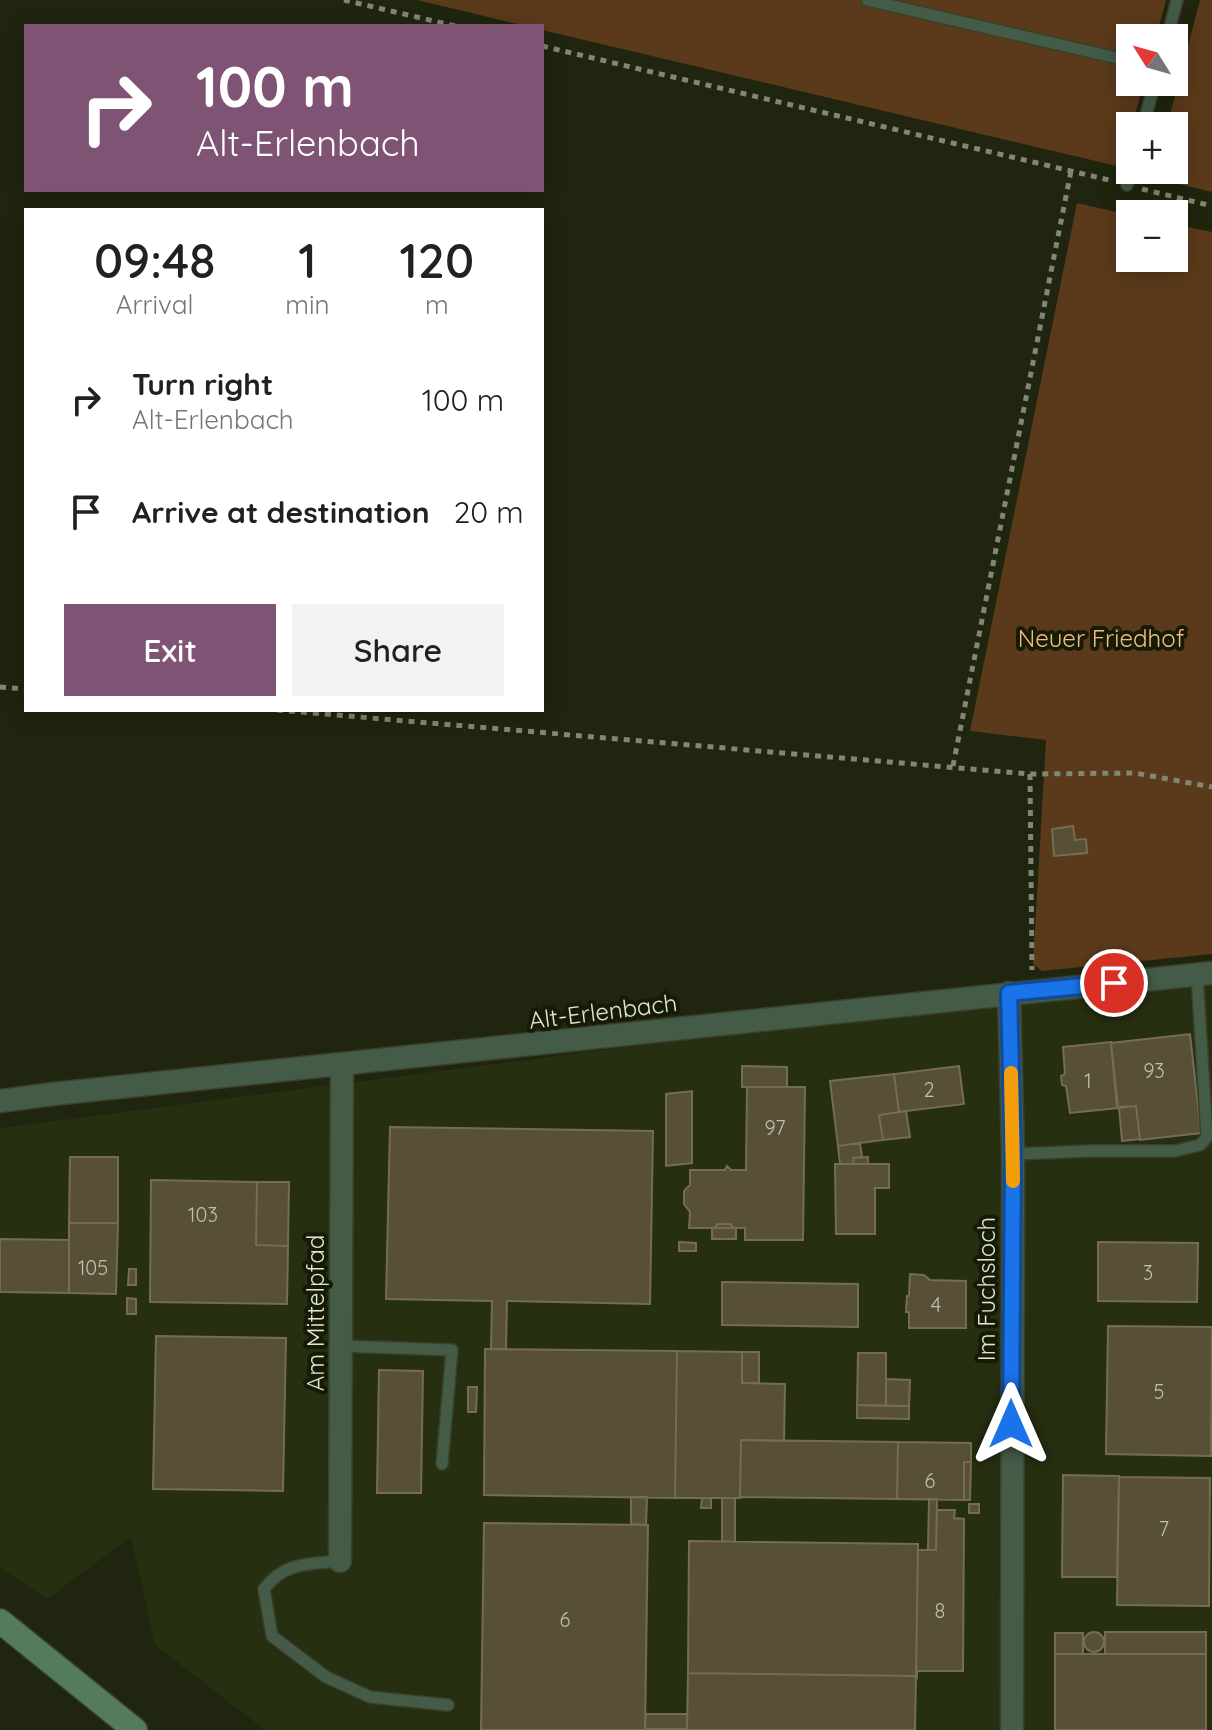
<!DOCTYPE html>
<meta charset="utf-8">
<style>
:root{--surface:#fff;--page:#f2f2f2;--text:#202124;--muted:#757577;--accent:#7f5374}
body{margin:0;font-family:Quicksand,sans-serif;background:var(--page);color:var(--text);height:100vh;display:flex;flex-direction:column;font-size:30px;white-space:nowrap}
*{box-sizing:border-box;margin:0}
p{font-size:26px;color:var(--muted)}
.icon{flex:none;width:44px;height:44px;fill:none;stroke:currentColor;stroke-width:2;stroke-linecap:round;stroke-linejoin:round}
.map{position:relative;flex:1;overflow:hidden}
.sheet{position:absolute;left:24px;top:208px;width:520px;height:504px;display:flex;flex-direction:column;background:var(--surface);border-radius:0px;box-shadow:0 4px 20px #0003}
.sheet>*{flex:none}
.hud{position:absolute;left:24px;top:24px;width:520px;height:168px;border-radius:0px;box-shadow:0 4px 20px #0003;background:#7f5374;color:#fff;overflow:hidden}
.needle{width:52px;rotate:307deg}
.controls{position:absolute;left:1116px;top:24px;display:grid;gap:16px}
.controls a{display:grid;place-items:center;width:72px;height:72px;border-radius:0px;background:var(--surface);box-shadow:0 4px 20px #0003;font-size:40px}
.pin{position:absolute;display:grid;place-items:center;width:68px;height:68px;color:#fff;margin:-34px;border:4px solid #fff;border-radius:50%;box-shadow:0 2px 8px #0007}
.me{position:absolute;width:88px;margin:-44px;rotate:0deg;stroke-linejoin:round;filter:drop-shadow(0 0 6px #0008)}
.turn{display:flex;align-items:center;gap:28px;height:168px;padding:0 40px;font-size:36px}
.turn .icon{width:104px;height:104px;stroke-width:2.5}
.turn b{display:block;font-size:56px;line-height:68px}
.eta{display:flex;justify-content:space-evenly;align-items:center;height:136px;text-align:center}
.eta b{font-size:48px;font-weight:600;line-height:56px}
.button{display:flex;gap:16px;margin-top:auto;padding:16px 40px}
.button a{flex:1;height:92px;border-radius:0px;background:var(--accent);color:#fff;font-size:32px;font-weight:600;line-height:92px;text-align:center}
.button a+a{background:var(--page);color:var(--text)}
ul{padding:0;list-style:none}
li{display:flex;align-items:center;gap:24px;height:112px;padding:0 40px}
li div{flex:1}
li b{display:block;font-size:30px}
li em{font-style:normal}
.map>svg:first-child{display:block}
.built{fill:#272f11}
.green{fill:#5a3a1a}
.building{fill:#574f36;stroke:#756d53;stroke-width:2}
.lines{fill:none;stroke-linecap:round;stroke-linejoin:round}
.lane-casing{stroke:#3a402a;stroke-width:14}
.street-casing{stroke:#3a402a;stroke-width:25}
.secondary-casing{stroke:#3a402a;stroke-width:27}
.path{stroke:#828775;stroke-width:5;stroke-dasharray:6 6;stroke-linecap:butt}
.lane{stroke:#445b48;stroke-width:11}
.street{stroke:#445b48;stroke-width:22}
.secondary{stroke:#557b5d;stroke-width:24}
.route-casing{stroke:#114b97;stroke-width:20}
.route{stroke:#1a73e8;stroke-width:14}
.slow{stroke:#f59e0b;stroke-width:14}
.labels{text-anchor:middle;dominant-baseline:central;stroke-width:8;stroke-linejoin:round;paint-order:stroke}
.number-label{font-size:20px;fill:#bec0af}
.park-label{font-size:24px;fill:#f7bc84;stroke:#151b05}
.street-label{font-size:24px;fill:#e1e6d7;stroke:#151b05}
</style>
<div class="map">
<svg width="1212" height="1730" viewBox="0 0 1212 1730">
<rect width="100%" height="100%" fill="#1f250e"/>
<path class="built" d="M1212 971V1730H265L155 1645 131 1537 47 1599 0 1568V1128Z"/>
<path class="green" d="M417 0H1166L1156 38H1130V82H1144L1132 126H1130L1121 167 542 30V26H526Z
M1200 0H1212V192L1153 178 1155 170H1174V126H1167Z
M1077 203 1130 215V258H1174V224L1212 232V954L1042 971 1033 964 1046 740 970 731Z"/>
<path class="building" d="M1073 826 1075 840 1086 839 1087 853 1054 856 1052 829Z
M1190 1034 1201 1133 1140 1140 1136 1106 1117 1107 1111 1043Z
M1111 1042 1118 1108 1070 1113 1066 1086 1062 1085 1061 1076 1065 1074 1063 1047Z
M742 1066 787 1067V1087H742Z
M959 1066 964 1104 899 1112 894 1074Z
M894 1074 899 1112 879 1115 883 1140 838 1146 830 1081Z
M747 1087H805L803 1240H745V1228H734L730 1224H718L714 1228H689L690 1212 684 1204V1191L690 1185V1170H725L727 1166 731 1170H746Z
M692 1091V1163L666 1166V1094Z
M1136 1106 1140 1139 1122 1141 1119 1108Z
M906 1111 910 1137 883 1140 879 1115Z
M390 1127 653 1131 650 1304 507 1301 506 1349H491L492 1301 386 1299Z
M860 1143 862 1157 853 1158 854 1164H840L838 1146Z
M70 1157H118V1223H69Z
M868 1157V1164H854L853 1158Z
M835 1164H889V1188H875V1234H836Z
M151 1180 257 1182 256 1245 288 1246 287 1304 150 1302Z
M257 1182H289L288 1246 256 1245Z
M69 1223H118L116 1294 69 1293Z
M718 1224H730L734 1228H714Z
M712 1228H736V1239H712Z
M0 1239 69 1240V1293L0 1292Z
M679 1242 696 1243V1251H679Z
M1098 1242 1198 1243 1197 1302 1098 1301Z
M129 1269H136V1285H128Z
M910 1274 924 1275 930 1280 966 1281V1328H909V1312H906L907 1296H909Z
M722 1282 858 1284V1327L722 1325Z
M127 1298 136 1299V1314H127Z
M1108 1326 1212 1327 1211 1456 1106 1454Z
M156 1336 286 1338 283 1491 153 1489Z
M485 1349 677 1351 675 1498 484 1495Z
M677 1351 742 1352V1383L785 1384 784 1441 741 1440 740 1498H675Z
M742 1352H759V1383H742Z
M858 1353H886V1406L857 1405Z
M379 1370 423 1371 421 1493H377Z
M886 1379 910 1380 909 1406H886Z
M468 1387H477L476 1412H468Z
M857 1405 909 1406V1419L857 1418Z
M741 1440 898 1442 897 1499 740 1497Z
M898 1442 971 1443V1462H964V1500L897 1499Z
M964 1462H971L970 1500H964Z
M1063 1475 1119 1476 1117 1577H1062Z
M1119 1477 1210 1478 1209 1606 1117 1605Z
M631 1497H647L646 1525 631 1524Z
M702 1498H711V1508H701Z
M722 1498H735V1542L722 1541Z
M929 1499H937L936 1550H928Z
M969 1504H979V1513H969Z
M937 1510H955L954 1518 964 1519 963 1671H917V1677L916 1676 918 1550H936Z
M484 1523 648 1525 645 1730H481Z
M689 1541 918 1544 916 1676 688 1673Z
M1084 1642a10 10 0 1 1 20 0a10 10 0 1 1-20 0Z
M1105 1632H1206V1654H1105Z
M1055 1633H1083V1654H1055Z
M1055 1654H1206V1730H1055Z
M688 1673 916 1676 915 1730H687Z
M646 1714H687V1729H645Z"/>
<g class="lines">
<defs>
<path id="lane" d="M867 0 1130 61
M1167 38 1177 0
M1143 126 1155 82
M1127 185 1131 170
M1013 1154 1090 1151H1175L1200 1145 1207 1137 1197 975
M341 1346 452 1350 442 1464
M340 1561C309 1564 284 1562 264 1589L272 1636 326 1677 370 1697 448 1705"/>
<path id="street" d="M1009 993 1013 1154 1012 1730
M0 1101 53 1094C440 1056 826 1011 1212 973
M340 1561 342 1065"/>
<path id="secondary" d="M0 1621 135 1730"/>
</defs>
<use href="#lane" class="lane-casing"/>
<use href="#street" class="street-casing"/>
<use href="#secondary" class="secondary-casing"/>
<path class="path" d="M344 0 455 26
M542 46 1109 180
M1142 189 1212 206
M0 687 26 689
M277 710 1030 774 1135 773 1212 787
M953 766 1071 171
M1030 774 1032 970"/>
<use href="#lane" class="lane"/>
<use href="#street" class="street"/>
<use href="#secondary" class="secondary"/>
</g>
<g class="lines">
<defs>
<path id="route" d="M1011 1424 1013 1154 1009 993 1114 983"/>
</defs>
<use href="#route" class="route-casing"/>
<use href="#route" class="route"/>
<path class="slow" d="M1011 1073 1013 1181"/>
</g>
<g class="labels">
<g class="number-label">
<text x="1154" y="1070">93</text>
<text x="1088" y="1080">1</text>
<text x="929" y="1089">2</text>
<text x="775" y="1127">97</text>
<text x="203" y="1214">103</text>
<text x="93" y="1267">105</text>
<text x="1148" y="1272">3</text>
<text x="936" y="1304">4</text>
<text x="1159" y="1391">5</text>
<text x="930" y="1480">6</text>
<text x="1164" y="1528">7</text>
<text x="940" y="1610">8</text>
<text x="565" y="1619">6</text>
</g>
<g class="park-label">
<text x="1101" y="638">Neuer Friedhof</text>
</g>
<g class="street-label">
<text transform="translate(603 1011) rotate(-7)">Alt-Erlenbach</text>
<text transform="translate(986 1289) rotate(-90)">Im Fuchsloch</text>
<text transform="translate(315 1313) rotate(-90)">Am Mittelpfad</text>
</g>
</g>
</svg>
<div class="controls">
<a><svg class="needle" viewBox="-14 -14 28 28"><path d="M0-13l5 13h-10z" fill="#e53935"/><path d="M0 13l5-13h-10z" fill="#757577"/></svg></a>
<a>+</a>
<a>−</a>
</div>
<div class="pin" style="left:1114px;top:983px;background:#d93025"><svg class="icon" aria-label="arrive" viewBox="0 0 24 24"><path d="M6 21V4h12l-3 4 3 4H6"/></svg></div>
<svg class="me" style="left:1011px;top:1424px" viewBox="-20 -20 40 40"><path d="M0-17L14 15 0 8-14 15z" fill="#1a73e8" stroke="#fff" stroke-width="4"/></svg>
<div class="hud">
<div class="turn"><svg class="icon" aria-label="right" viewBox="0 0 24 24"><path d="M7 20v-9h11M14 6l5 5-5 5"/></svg><div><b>100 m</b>Alt-Erlenbach</div></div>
</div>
<section class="sheet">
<div class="eta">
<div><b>09:48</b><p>Arrival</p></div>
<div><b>1</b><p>min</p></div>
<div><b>120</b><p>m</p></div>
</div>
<ul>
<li><svg class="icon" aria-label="right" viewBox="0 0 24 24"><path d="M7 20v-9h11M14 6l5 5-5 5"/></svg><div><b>Turn right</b><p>Alt-Erlenbach</p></div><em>100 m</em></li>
<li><svg class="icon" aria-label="arrive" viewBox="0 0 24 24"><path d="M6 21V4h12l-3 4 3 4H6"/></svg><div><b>Arrive at destination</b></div><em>20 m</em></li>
</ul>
<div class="button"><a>Exit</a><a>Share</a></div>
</section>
</div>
